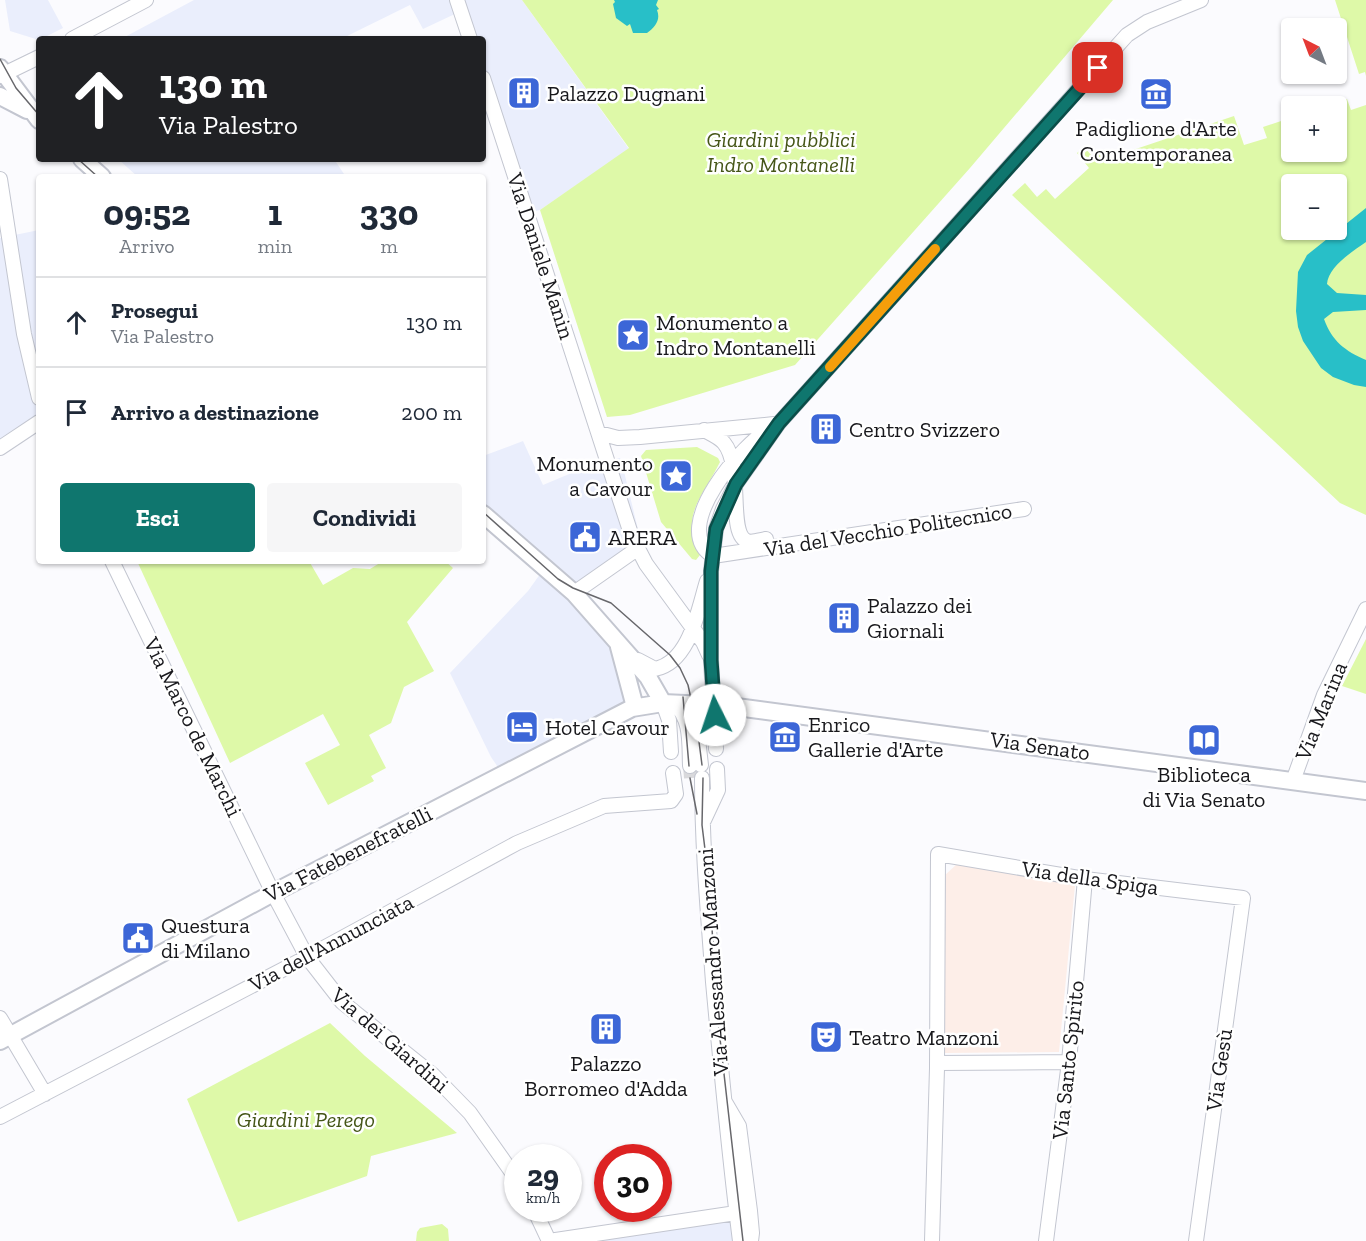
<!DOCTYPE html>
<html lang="it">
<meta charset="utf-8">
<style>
:root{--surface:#fff;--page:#f6f6f7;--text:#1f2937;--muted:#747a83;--line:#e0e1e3;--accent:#0f766e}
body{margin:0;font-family:"Zilla Slab",serif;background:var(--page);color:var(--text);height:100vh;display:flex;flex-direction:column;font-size:22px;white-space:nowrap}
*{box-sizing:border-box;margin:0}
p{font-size:20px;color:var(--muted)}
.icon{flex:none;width:33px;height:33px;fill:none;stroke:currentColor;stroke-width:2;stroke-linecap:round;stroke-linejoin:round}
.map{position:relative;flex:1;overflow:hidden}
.sheet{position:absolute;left:36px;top:174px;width:450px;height:390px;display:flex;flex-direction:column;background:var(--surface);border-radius:6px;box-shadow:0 2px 4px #0004}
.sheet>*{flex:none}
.guide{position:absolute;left:36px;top:36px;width:450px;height:126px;border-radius:6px;box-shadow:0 2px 4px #0004;background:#202124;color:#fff;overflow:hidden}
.needle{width:39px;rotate:318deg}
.buttons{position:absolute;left:1281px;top:18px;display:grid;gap:12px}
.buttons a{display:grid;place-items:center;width:66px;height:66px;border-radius:6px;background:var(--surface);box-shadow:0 2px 4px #0004;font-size:30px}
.speed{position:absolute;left:504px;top:1144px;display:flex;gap:12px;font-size:30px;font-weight:700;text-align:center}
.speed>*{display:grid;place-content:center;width:78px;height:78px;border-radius:50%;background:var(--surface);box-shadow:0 2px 4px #0004;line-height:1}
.speed small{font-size:15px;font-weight:400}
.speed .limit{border:9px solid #d22;background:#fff;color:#111}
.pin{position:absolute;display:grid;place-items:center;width:51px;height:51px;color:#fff;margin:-26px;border-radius:12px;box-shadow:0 3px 9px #0006}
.me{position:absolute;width:66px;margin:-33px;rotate:356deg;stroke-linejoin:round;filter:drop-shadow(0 0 4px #0008)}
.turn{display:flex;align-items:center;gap:21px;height:126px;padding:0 24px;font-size:27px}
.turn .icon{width:78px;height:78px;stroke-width:2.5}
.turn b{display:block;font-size:42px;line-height:51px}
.eta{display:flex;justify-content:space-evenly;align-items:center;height:102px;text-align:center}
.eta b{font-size:36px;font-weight:700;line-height:42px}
.action{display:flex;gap:12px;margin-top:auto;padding:12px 24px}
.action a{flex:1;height:69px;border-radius:6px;background:var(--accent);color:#fff;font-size:24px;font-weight:700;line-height:69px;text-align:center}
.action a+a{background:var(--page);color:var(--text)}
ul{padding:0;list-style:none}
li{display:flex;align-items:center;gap:18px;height:90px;padding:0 24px;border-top:2px solid var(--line)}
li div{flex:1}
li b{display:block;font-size:22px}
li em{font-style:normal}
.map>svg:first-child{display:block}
.built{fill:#eaeefc}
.education{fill:#fdeee8}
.green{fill:#def9a8;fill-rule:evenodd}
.water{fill:#28bfc8}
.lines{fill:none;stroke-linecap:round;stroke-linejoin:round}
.minor-tunnel{stroke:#d9d9dc;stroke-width:14;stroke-dasharray:14 7;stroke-linecap:butt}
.minor-casing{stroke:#c3c6d0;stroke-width:16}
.tertiary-casing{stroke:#c3c6d0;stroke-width:20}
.minor{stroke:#fff;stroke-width:14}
.tertiary{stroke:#fff;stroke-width:16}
.tram{stroke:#67676b;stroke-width:1.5}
.route-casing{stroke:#0a4d48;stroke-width:15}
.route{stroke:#0f766e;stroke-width:10}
.slow{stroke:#f59e0b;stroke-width:10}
.labels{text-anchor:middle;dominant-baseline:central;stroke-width:5;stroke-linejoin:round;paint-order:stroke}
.poi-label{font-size:22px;fill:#18181c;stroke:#fff;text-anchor:start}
.park-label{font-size:22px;font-style:italic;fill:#455617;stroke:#fff}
.street-label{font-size:22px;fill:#18181c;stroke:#fff}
</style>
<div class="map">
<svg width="1366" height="1241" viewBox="0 0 1366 1241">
<rect width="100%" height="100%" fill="#fbfbfe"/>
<path class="built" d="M5 0H48L63 28 39 40 10 31Z
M194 0H522L629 149 540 210 524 214 483 92V39H465L457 13 423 29 410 5 341 39H121Z
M118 159H334L346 177H138Z
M39 230V420L0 446V238Z
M523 441 543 485 593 464 620 458 622 463 642 546 574 591 483 512V456Z
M543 570 617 647 631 708 502 773 491 757 450 673 528 591Z
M735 1214 739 1241H553Z"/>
<path class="education" d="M957 864 1075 885 1059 1052 945 1053 944 876Z"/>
<path class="green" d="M522 0H1113L970 168 795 365 630 415 607 417 540 210 629 148Z
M1335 0H1366V76L1365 72 1359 74Z
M1347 99 1351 110 1366 105V515L1340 503 1012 195 1025 183 1037 197 1046 189 1055 199 1089 168 1077 153 1084 147 1093 157 1104 152 1106 159 1234 116 1244 145 1267 138 1263 127 1287 119 1288 122 1291 121 1292 152H1336V106H1324ZM1292 184H1336V230H1292Z
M697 447 718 458 720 462C703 497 679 515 700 555L696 560 692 559 661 522 641 456 646 450Z
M137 561H309L323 585 353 568 370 569 383 561H445L453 568 407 622 434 671 404 687 391 723 369 735 386 768 371 776 374 781 328 805 305 763 340 745 323 714 230 763Z
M1366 639V694L1342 686Z
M330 1023 365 1056 457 1133 371 1156 367 1176 238 1222 187 1099Z
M442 1224 448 1229 449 1241H416L417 1232 420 1228Z"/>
<path class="water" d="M614 0H658L656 5 659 9 657 10C661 20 655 27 647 33H633L630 24 627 26 616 18 613 4 615 2Z
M1366 208V242C1353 251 1328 267 1327 284L1337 293 1366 295V310L1333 312 1324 319C1332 341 1345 351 1366 360V387L1354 385 1333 377 1321 368 1303 341 1298 327 1296 311 1298 272 1307 255Z"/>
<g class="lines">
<path class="minor-tunnel" d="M690 766 691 778"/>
<defs>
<path id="minor" d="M457 0 470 39
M72 39 146 0
M0 76 39 57
M483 78 632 537 646 564 703 642 709 655
M0 179 24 334 39 398
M772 427C743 443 668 528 713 556L1024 509
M704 430C711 434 719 437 724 443 744 467 727 534 747 541 752 543 760 540 766 539
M599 433 618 438 640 437 774 424
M0 448 39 422
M112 561 273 893 307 957 342 1002 433 1075 470 1113 518 1181
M574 593 637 549
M638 660 655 669C690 662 698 610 707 581
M663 703 669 720 671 752
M674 703C692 720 689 743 690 766
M716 749 711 660V571L716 529 723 509 736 484 779 423 1127 35 1147 22 1201 0
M701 765 698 739 715 715
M702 778C702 846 708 914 713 982 721 1069 729 1155 740 1241
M1293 781 1324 695 1366 609
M704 820 718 790 717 769
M0 1018 45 1094
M937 1063 1069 1062
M725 1102 739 1126 750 1211 752 1233 751 1241
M0 1117 307 957 517 843 604 806 671 801 676 794 673 773
M534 1209 549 1241
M549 1241 736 1213
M932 1241 937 1068 938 854 1085 879 1243 898 1196 1241
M1046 1241 1069 1062 1085 879"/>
<path id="tertiary" d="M0 68 39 120
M0 96 27 110
M82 159 102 177
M483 514 574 593 648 677 663 703
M619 647 635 707
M0 1041 273 893 632 708 663 703 729 706 1366 791"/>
</defs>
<use href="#minor" class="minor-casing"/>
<use href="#tertiary" class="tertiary-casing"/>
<use href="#minor" class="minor"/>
<use href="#tertiary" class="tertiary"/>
<path class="tram" d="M0 59 16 88 39 115
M78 159 98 177
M483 512 558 579 573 588 611 603 670 655 680 668 688 685 697 726 702 765
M683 697 689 766
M690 778 697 814
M703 778 702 825 709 882 718 1021 743 1241"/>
</g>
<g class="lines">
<defs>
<path id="route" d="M715 715 711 660V571L716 529 736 484 779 423 1098 68"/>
</defs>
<use href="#route" class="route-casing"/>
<use href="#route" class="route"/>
<path class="slow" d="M830 367 935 249"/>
</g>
<defs>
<symbol id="building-square" viewBox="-11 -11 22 22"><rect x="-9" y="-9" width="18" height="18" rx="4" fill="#3c66d7" stroke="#fff"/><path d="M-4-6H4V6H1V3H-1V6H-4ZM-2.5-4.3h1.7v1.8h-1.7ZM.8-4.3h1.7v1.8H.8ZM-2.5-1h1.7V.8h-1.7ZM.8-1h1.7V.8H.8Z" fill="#fff"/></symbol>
<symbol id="museum-square" viewBox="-11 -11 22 22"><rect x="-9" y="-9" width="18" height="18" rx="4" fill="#3c66d7" stroke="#fff"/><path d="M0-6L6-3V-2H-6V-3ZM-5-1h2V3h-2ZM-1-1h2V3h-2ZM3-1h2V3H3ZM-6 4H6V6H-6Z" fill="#fff"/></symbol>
<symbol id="sight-square" viewBox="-11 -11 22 22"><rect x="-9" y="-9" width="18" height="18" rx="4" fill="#3c66d7" stroke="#fff"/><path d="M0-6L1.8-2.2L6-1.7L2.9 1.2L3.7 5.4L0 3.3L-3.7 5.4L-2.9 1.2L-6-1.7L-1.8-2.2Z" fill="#fff"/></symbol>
<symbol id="civic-square" viewBox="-11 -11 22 22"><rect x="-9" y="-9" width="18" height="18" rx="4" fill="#3c66d7" stroke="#fff"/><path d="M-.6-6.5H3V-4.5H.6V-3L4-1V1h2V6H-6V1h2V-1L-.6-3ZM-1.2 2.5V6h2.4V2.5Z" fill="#fff"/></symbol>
<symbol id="hotel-square" viewBox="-11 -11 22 22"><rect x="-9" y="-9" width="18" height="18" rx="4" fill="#3c66d7" stroke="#fff"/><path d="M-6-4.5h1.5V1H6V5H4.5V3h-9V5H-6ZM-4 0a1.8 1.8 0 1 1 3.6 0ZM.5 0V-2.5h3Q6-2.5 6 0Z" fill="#fff"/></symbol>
<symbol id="library-square" viewBox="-11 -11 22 22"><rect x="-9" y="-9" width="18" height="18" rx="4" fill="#3c66d7" stroke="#fff"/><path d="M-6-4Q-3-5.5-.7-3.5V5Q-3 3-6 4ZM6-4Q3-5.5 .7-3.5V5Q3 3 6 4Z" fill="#fff"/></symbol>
<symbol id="theatre-square" viewBox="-11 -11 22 22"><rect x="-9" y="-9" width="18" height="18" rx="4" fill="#3c66d7" stroke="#fff"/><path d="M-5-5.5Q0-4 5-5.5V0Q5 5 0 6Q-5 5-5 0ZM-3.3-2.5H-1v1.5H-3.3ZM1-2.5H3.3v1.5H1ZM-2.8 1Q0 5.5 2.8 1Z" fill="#fff"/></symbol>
</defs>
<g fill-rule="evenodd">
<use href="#building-square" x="505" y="74" width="38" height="38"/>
<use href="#museum-square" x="1137" y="75" width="38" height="38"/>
<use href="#sight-square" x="614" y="316" width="38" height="38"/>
<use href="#building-square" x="807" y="410" width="38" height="38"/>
<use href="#sight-square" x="657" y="457" width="38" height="38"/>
<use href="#civic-square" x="566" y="518" width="38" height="38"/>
<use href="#building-square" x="825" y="599" width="38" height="38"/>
<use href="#hotel-square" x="503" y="708" width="38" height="38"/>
<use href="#museum-square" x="766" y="718" width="38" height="38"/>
<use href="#library-square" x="1185" y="721" width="38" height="38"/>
<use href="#civic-square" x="119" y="919" width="38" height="38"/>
<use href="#building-square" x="587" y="1010" width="38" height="38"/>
<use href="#theatre-square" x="807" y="1018" width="38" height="38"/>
</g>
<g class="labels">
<g class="poi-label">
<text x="547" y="93">Palazzo Dugnani</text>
<text x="1156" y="128" text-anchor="middle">Padiglione d'Arte<tspan x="1156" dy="25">Contemporanea</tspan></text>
<text x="656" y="322">Monumento a<tspan x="656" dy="25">Indro Montanelli</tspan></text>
<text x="849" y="429">Centro Svizzero</text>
<text x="653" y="463" text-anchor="end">Monumento<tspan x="653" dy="25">a Cavour</tspan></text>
<text x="608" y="537">ARERA</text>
<text x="867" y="605">Palazzo dei<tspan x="867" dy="25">Giornali</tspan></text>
<text x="808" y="724">Enrico<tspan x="808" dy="25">Gallerie d'Arte</tspan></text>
<text x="545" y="727">Hotel Cavour</text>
<text x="1204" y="774" text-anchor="middle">Biblioteca<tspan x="1204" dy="25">di Via Senato</tspan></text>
<text x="161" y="925">Questura<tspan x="161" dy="25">di Milano</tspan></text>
<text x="849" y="1037">Teatro Manzoni</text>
<text x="606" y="1063" text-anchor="middle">Palazzo<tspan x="606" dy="25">Borromeo d'Adda</tspan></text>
</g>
<g class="park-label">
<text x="781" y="139">Giardini pubblici<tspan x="781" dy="25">Indro Montanelli</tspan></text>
<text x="306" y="1119">Giardini Perego</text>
</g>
<g class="street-label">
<text transform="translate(541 256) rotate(72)">Via Daniele Manin</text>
<text transform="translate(888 530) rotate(-9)">Via del Vecchio Politecnico</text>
<text transform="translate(1321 711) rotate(-68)">Via Marina</text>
<text transform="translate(193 727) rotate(64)">Via Marco de Marchi</text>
<text transform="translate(1040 746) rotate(8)">Via Senato</text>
<text transform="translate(348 854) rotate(-27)">Via Fatebenefratelli</text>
<text transform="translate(1090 878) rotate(8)">Via della Spiga</text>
<text transform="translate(331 943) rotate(-28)">Via dell'Annunciata</text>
<text transform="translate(713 962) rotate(-94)">Via Alessandro Manzoni</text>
<text transform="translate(390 1040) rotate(41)">Via dei Giardini</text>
<text transform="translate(1068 1060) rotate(-84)">Via Santo Spirito</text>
<text transform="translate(1219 1070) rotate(-82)">Via Gesù</text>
</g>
</g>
</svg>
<div class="buttons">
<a><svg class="needle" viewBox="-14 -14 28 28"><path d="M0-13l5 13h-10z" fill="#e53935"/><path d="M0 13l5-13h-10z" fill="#747a83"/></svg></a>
<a>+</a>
<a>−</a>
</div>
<div class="speed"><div>29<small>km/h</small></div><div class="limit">30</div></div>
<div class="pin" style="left:1098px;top:68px;background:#d93025"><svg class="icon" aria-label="arrive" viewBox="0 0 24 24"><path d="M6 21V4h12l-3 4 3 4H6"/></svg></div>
<svg class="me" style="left:715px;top:715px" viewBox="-20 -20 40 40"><circle r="19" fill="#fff"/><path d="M0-13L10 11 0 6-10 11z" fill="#0f766e"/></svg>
<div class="guide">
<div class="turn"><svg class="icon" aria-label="ahead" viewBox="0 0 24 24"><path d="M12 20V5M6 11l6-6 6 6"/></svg><div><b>130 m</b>Via Palestro</div></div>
</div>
<section class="sheet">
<div class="eta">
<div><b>09:52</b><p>Arrivo</p></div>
<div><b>1</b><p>min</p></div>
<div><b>330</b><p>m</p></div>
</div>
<ul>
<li><svg class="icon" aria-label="ahead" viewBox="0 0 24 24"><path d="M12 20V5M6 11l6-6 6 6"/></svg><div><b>Prosegui</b><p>Via Palestro</p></div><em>130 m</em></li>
<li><svg class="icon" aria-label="arrive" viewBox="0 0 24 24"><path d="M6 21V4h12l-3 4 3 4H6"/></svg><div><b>Arrivo a destinazione</b></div><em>200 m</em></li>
</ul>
<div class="action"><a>Esci</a><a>Condividi</a></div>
</section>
</div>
